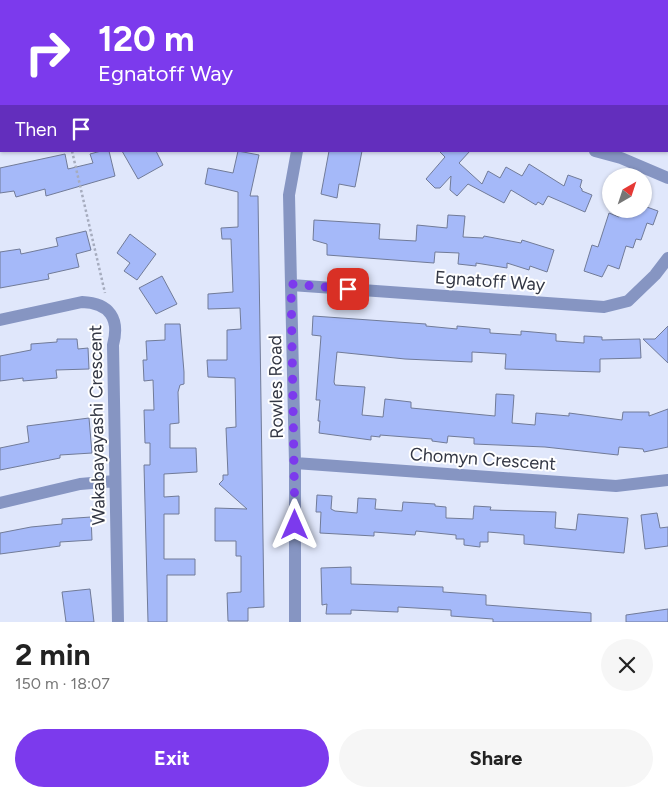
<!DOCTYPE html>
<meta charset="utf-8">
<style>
:root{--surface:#fff;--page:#f6f6f6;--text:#222;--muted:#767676;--accent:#7c3aed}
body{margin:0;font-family:Figtree,sans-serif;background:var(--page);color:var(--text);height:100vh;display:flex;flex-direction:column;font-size:19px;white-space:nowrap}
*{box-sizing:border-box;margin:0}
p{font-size:16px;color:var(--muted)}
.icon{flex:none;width:28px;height:28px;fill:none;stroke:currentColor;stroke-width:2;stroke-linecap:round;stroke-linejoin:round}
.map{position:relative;height:622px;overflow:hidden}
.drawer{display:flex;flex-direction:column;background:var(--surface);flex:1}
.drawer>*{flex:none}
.guide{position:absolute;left:0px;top:0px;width:669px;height:152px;box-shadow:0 1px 4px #0004;background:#7c3aed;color:#fff;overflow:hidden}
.needle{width:32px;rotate:39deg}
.fabs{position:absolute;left:602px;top:168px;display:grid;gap:10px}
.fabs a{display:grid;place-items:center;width:50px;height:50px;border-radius:50%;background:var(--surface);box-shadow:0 1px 4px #0004;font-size:25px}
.pin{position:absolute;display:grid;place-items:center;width:42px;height:42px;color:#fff;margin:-21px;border-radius:10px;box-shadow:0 2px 8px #0006}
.me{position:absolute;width:55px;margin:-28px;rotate:0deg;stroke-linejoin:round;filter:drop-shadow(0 0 4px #0008)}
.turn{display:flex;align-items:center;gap:18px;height:105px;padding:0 15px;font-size:22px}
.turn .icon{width:65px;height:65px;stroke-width:2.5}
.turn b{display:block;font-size:35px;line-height:42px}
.then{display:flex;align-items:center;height:48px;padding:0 15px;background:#0003;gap:10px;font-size:19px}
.round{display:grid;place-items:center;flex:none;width:52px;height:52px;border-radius:26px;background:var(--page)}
.summary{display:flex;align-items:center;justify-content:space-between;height:85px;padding:0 15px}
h1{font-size:30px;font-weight:700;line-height:38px}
.cta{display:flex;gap:10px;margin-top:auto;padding:10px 15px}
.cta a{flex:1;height:58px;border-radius:30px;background:var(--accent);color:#fff;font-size:20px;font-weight:700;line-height:58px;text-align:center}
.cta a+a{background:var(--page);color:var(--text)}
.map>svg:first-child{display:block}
.building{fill:#a5b9f9;stroke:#717b98}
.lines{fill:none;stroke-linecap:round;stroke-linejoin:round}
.path{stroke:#a6acbe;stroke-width:2.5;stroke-dasharray:2.5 2.5;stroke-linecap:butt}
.minor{stroke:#8695c2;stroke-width:12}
.route{stroke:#7c3aed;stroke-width:9;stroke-dasharray:0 16.2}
.labels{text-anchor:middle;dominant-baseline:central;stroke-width:4;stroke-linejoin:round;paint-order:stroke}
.street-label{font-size:18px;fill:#333744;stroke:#fff}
</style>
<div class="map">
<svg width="668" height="622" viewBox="0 0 668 622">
<rect width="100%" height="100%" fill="#e0e7fb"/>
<path class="building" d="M101 151H109L115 176 46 196 45 189 16 197 14 191 0 193V168L65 154 68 169 93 163 90 154Z
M122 151H156L163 165 138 179Z
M238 151 259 155 250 196H258L264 607 248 608V621H228L227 593 241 592V556H236V541H215V508L247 509 219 484 223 480V475H228L226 428 236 427 235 378 208 377 207 360H227V330L241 329 240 308 208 309V294L233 292 231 239H222L221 228 238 227V192L205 184 208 168 233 173Z
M329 151H362L355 187 339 184 337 198 321 194Z
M439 151H470L459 163 482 184 488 171 500 178 506 167 522 176 529 164 564 186 568 175 582 180 580 187 582 189V191L592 195 585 212 548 196 543 205 538 202 536 205 511 190 504 203 468 184 457 196 450 190 451 176 440 188H435L426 179 445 157Z
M644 206 658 211 653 225 647 223 641 240 636 239 633 248 626 246 619 269 608 265 602 277 584 271 592 245 598 247 609 213 619 217 622 209H644Z
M448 215 465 216 463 237 483 238 484 236 521 243 522 240 554 250 547 272 530 266 529 270 507 263V268L476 263V266L458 264 459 253 435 252 434 263 327 255V244L313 240 314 220 380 224 379 239 416 241 417 225 447 228Z
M86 231 91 250 76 254 79 267 48 274 49 279 0 288V252L20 249 21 254 58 246 56 238Z
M130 234 156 254 137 280 124 271 130 263 117 253Z
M162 276 177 304 156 314 139 288Z
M313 316 426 324V326L457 329V326L490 329V333L521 335V331L556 334V341L584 343V336L602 337V340L640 339 641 358 600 359V372L505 369 506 354 472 352V362L405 359 337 352 334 382 335 385 365 387 362 415 383 417 385 399 411 402V408L495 416 496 394 514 395 512 423 535 425 536 413 569 416V413L622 420 623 412H649V416L668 409V447L644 452 643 449 619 447 618 455 545 447 474 444V438L448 436 447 443 432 441V439L380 435V437L371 436V440L319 433 320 421H318L320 400H316L321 336 312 335Z
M165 324H180L184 372V384L180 385 178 392 179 423 170 424V448H196L197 472 164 474V497L179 496V514H164V559H195V575H167V622H148L144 465H150V443H145L144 410H154L153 380 144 381 143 360H147L146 341 165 340Z
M668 326V363L643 339H655Z
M57 339H77L78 349 88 348 89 369 56 370 57 378 23 381V378L0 381V356L31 350V344L57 342Z
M89 418 92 453 60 455V458L0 470V448L29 442 27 426Z
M317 495 332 496 331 509 335 511 357 513 358 498 376 499 375 509 402 511 403 502 435 504V506L446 507V518L473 519 474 506 491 507 490 510 556 512 555 528 576 530 578 514 628 518 624 553 524 544V535L488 532V542H480V547L464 545V539H456V535L416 531 415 535 374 532V536L320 533 321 512H316Z
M657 513 660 528 668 527V546L645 549 641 515Z
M91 517 92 540 60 542V546L0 554V533L31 527 62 524V519Z
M351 567V584L443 587V592L486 595V605L591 613V622H493V619L451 616V610L398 607V612L351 610V614H326L327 604 322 605 321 568Z
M90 589 94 622H66L62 592Z
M668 609V622H626V615Z"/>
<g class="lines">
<path class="path" d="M72 151 105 293"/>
<path class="minor" d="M146 1 147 0
M326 1V0
M511 1V0
M0 23 1 24
M0 134H1
M595 151 621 158 668 178
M291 285 604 307 628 301 655 275 668 258
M0 320 82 302C110 303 120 319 113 345L118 622
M295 463 616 486 668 480
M0 503 80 484 115 481
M295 622V463L289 195 297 151"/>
</g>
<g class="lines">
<path class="route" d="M295 525 291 284 348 289"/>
</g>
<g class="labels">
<g class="street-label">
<text transform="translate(490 281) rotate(4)">Egnatoff Way</text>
<text transform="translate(276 387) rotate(-91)">Rowles Road</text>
<text transform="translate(97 425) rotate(-91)">Wakabayayashi Crescent</text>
<text transform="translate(483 459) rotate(4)">Chomyn Crescent</text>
</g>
</g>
</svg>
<div class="fabs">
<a><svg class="needle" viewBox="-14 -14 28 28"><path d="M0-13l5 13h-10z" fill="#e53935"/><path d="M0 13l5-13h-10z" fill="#767676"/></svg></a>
</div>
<div class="pin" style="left:348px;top:289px;background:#d93025"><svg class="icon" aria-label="arrive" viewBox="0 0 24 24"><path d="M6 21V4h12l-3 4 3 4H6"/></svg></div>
<svg class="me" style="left:295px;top:525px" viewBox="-20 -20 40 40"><path d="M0-17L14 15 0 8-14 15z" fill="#7c3aed" stroke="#fff" stroke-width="4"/></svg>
<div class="guide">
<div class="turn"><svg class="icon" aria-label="right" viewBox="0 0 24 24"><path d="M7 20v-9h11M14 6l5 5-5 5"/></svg><div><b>120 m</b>Egnatoff Way</div></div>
<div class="then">Then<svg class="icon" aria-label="arrive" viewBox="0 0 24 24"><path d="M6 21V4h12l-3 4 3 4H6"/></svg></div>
</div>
</div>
<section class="drawer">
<div class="summary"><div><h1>2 min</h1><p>150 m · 18:07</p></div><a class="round"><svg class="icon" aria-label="close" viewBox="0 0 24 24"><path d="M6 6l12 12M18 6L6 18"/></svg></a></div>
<div class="cta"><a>Exit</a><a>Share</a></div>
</section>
